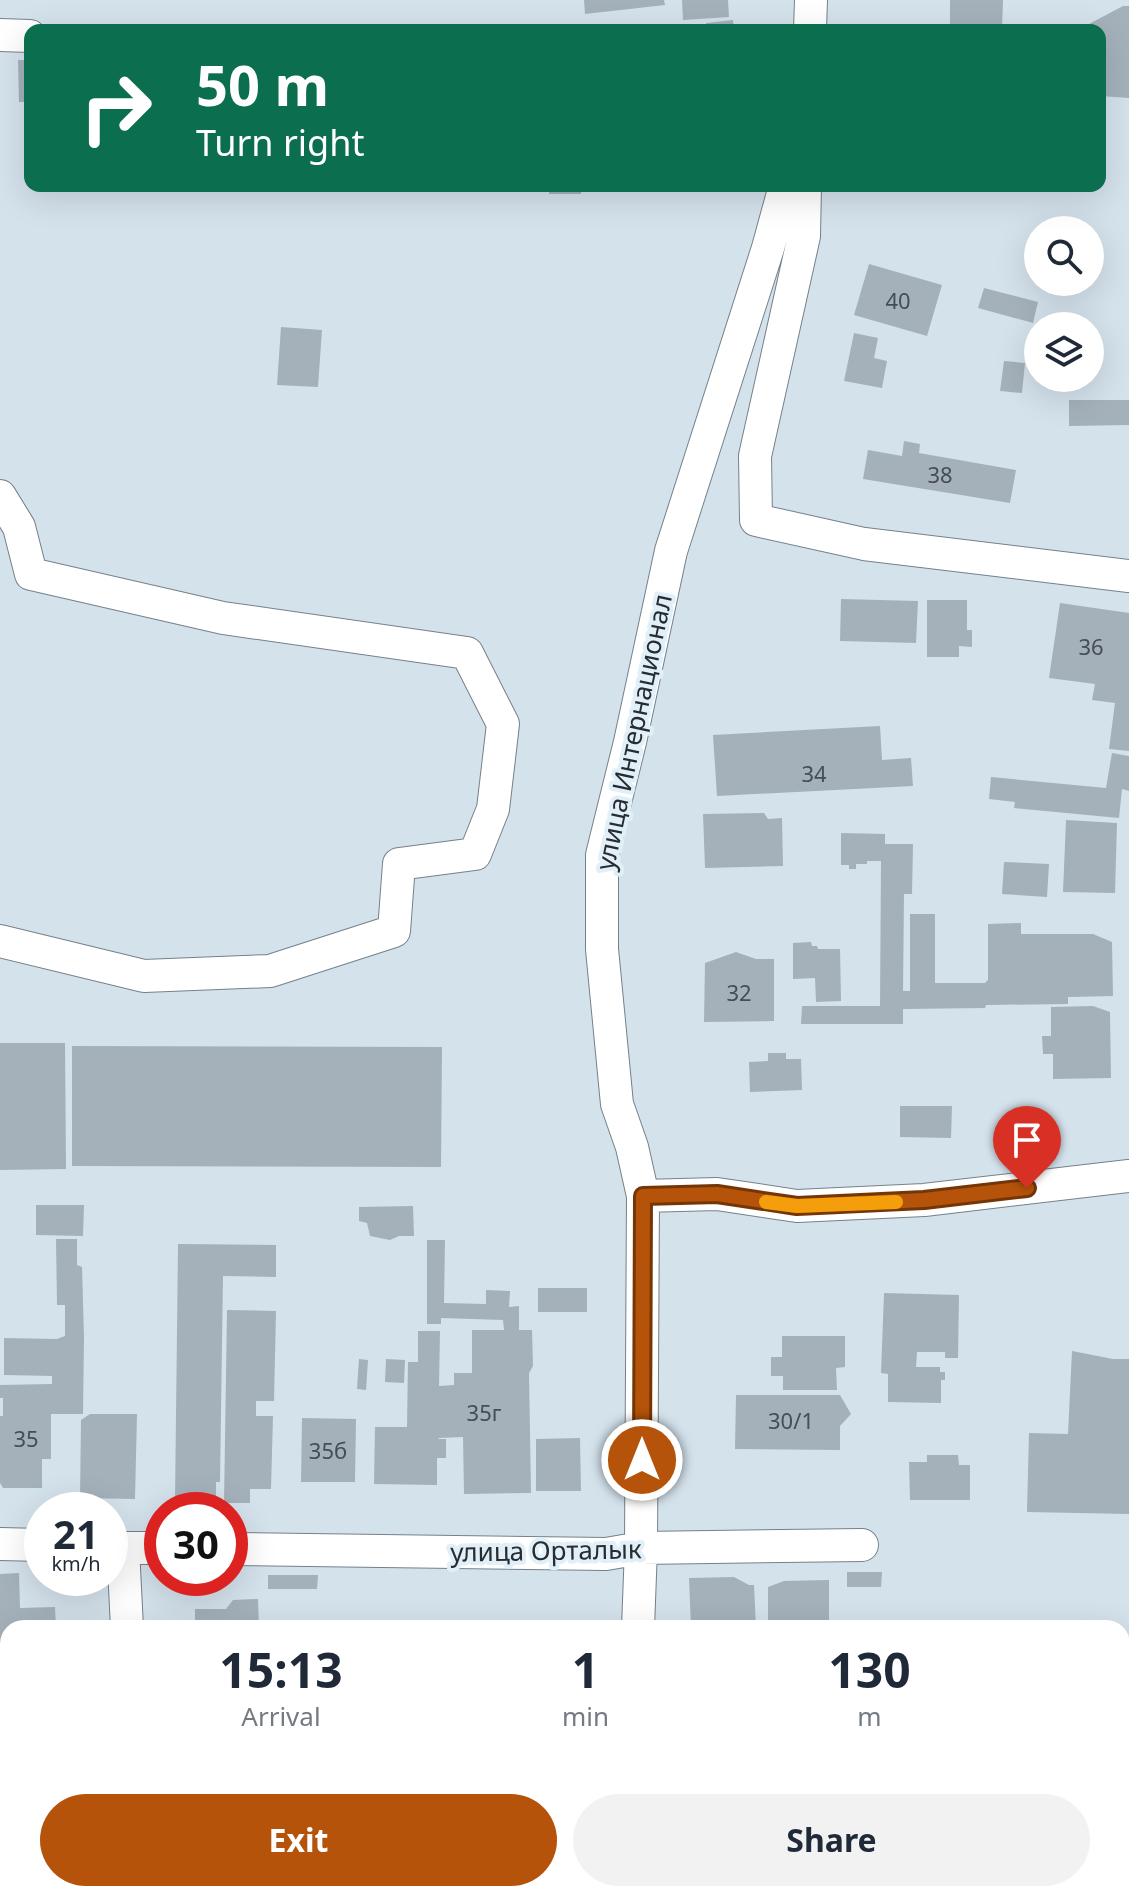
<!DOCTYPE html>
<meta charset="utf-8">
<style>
:root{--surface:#fff;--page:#f2f2f3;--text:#1f2937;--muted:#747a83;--accent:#b45309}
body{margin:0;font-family:"Noto Sans",sans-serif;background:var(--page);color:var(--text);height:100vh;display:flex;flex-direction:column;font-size:30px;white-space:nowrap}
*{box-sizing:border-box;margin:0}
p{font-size:26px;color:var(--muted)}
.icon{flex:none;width:44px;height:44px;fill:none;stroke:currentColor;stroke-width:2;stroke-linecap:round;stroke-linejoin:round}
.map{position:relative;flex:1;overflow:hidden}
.sheet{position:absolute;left:0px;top:1620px;width:1130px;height:282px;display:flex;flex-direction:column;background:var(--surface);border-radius:24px 24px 0 0;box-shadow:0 8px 32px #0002}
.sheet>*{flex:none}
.top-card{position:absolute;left:24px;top:24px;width:1082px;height:168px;border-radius:16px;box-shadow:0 8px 32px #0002;background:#0b6e4f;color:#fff;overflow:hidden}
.buttons{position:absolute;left:1024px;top:216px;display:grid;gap:16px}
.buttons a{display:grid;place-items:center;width:80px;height:80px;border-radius:50%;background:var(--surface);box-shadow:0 8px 32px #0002;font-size:40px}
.speed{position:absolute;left:24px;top:1492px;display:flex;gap:16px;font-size:40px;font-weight:700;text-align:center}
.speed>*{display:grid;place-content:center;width:104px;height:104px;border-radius:50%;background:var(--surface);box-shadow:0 8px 32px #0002;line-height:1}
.speed small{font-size:20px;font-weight:400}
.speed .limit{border:12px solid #d22;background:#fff;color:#111}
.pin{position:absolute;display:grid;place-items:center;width:68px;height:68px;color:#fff;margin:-82px -34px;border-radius:50% 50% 50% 0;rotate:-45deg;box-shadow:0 0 8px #0007}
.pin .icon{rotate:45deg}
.me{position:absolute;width:88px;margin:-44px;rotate:0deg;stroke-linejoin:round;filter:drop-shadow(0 0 6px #0008)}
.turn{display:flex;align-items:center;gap:28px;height:168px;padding:0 40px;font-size:36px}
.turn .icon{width:104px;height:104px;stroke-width:2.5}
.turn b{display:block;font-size:56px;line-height:68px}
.eta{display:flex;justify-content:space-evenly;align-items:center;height:136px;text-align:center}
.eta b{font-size:48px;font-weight:700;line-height:56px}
.cta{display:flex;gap:16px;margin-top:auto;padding:16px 40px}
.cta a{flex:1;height:92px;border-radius:48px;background:var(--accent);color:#fff;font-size:32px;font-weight:700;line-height:92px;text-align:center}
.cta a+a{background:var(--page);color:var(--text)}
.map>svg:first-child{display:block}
.building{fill:#a4b1bb}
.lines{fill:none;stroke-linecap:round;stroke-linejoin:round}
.minor-casing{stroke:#75818a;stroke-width:34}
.minor{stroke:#fff;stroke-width:32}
.route-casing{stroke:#753606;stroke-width:20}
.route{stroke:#b45309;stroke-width:14}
.slow{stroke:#f59e0b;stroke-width:14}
.labels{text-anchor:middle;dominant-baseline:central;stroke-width:8;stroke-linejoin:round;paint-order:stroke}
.number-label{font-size:22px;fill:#464d53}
.street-label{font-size:26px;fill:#272c30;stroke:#e1eff9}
</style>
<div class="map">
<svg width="1129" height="1901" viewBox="0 0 1129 1901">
<rect width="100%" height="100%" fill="#d4e2ec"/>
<path class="building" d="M584 0H664L665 5 585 14Z
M682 0H728L729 17 683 20Z
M950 0H1003L1002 30H950Z
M1123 6H1129V98L1100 96V30H1088L1089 24Z
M733 20 734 30H707L706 23Z
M18 60H30V102H19Z
M549 186H581V194H549Z
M869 264 942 285 927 336 854 315Z
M984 288 1038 302 1033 323 978 308Z
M281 327 322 330 318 387 277 385Z
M854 333 878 338 874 358 887 361 882 388 844 381Z
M1004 361 1025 363 1022 393 1000 391Z
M1069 400H1129V425L1069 426Z
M904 441 920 444 919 453 1016 470 1010 503 863 479 868 450 902 456Z
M841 599 918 601 916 643 840 641Z
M927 600H967V630H972V647L959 646V657H927Z
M1060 603 1129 613V751L1109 749 1115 703 1092 700 1095 684 1049 678Z
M880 726 882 760 911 758 913 786 717 796 713 735Z
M1112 753 1129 756V791L1122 789 1119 818 1014 808 1015 802 989 799 991 777 1106 788Z
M764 813 768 819 782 818 783 866 705 868 703 814Z
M1066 820 1117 823 1115 893 1063 892Z
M841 833 885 834V844H913L912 894H904L903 991H910V914H935V983H985L988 980V924L1021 923V934H1093L1112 942 1113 996 1068 997V1004L986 1005 985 1008 903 1009V1024H801L802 1006H880L881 861H867V864H856V869H849V865H841Z
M1004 862 1049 864 1047 897 1002 894Z
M811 942 812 946H817L818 949H840L841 1001 816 1002 815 978 793 979V943Z
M736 952 756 959H774V1021L704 1022 705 963Z
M1093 1006 1110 1012 1111 1078 1053 1079V1054H1043L1042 1036H1051V1007Z
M0 1043H65L66 1169 0 1170Z
M72 1046 442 1047 441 1167 72 1166Z
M768 1053H786V1059H801L802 1090 750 1092 749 1062 768 1061Z
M900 1106H952L951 1138 900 1137Z
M36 1205H84L83 1236 36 1235Z
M413 1206 414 1236H399L390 1240 370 1236 367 1223 359 1221V1207Z
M56 1239H77V1265L82 1267 84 1337 83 1414H51V1459H42V1488H3L0 1483V1416H3V1398H0V1385L52 1384V1376L4 1375V1338L57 1339 65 1336V1305H57Z
M427 1240H445L444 1303 486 1304V1290L510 1291 509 1307 519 1306V1330H532L533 1366 529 1373 531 1493 464 1494 463 1437 439 1438 438 1439H446V1458H437V1485L374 1484 375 1427H407L408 1362H418V1331H440L439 1386 454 1385V1373H472V1330H504L503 1320 441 1318V1324H427Z
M178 1244 276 1245V1277L223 1276 220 1482H216V1502L175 1501Z
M538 1288H587V1312H538Z
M884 1293 959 1295 958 1358H945V1352H917L916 1367H940V1372H945V1380H941V1403L888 1402V1374L881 1373Z
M227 1310 276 1311 274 1401H256V1416H273L271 1489H250V1503H224Z
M782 1336H845V1367L836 1368 837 1390H783V1376H771V1357H782Z
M1072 1351 1113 1359H1129V1514L1027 1512 1029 1433 1068 1434Z
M359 1359 368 1360 366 1390 357 1389Z
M386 1359 405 1360 404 1383 385 1382Z
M736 1395H840L851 1414 840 1426V1450L735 1449Z
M90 1414H137L135 1499 80 1498 81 1420Z
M302 1418 356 1419 355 1482H301Z
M580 1438 581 1491H536V1439Z
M927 1455H958L959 1465H970V1500H910L909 1462H927Z
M847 1572H882L881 1587H847Z
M19 1573 20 1608 55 1607 56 1628H8V1699H3V1674H0V1574Z
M268 1575H318L317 1589H268Z
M734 1577 749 1585H754L756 1628H691L689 1578Z
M829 1580V1628H768V1587L784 1581Z
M258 1599 259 1628H195V1609H226L233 1600Z
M0 1776H8V1851H5V1842L0 1843Z
M209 1894H389V1901H209Z
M545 1894H604V1901H545Z"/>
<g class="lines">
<defs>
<path id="minor" d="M810 30 811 0
M0 35 30 36
M805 186 804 236 755 456 756 520 864 544 1129 576
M0 496 19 527 31 574 223 618 467 653 503 724 493 809 475 854 399 864 394 931 270 971 144 976 0 941
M643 1196 717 1194 797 1206 924 1200 1129 1176
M0 1544 42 1545
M110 1548H162
M123 1548 127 1628
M230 1549 606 1554 641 1548 862 1545
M638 1628 641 1548 643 1196 632 1147 617 1104 602 949V855L630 742 671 551 768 248 785 186
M142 1894V1901
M649 1894 650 1901"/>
</defs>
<use href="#minor" class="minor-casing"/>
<use href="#minor" class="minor"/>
</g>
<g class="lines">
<defs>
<path id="route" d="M642 1460 643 1196 717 1194 797 1206 924 1200 1027 1188"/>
</defs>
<use href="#route" class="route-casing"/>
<use href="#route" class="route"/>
<path class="slow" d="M766 1202 797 1206 896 1202"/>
</g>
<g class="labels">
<g class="number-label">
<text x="898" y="300">40</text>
<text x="940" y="474">38</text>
<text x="1091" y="646">36</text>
<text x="814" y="773">34</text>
<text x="739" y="992">32</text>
<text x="484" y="1412">35г</text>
<text x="791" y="1420">30/1</text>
<text x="26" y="1438">35</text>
<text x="328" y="1450">35б</text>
</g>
<g class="street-label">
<text transform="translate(633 732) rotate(-78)">улица Интернационал</text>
<text transform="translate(546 1550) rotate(-1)">улица Орталык</text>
</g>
</g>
</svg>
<div class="buttons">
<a><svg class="icon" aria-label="search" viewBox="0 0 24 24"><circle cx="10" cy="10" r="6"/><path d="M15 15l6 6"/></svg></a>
<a><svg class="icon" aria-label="layers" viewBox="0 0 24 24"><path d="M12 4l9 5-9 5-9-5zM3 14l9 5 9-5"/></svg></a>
</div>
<div class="speed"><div>21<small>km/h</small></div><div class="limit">30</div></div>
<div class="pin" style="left:1027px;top:1188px;background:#d93025"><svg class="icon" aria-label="arrive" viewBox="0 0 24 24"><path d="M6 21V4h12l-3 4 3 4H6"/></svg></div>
<svg class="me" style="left:642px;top:1460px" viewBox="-20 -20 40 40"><circle r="17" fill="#b45309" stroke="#fff" stroke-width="3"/><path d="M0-11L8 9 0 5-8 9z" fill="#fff"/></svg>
<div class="top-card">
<div class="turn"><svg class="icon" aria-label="right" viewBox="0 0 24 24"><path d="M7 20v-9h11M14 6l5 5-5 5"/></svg><div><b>50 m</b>Turn right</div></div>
</div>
<section class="sheet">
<div class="eta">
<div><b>15:13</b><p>Arrival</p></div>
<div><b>1</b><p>min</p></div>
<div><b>130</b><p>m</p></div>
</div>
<div class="cta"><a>Exit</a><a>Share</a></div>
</section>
</div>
